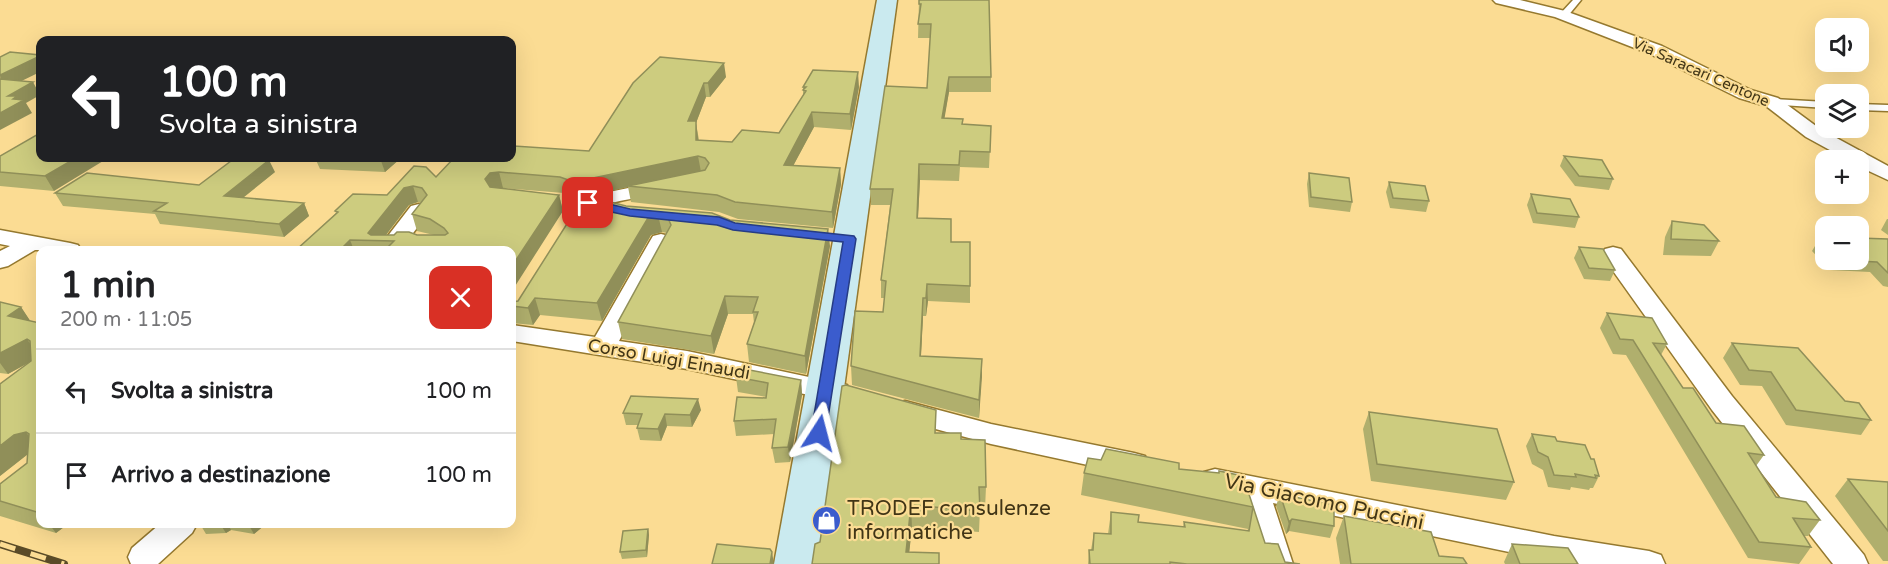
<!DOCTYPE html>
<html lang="it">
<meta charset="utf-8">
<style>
:root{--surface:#fff;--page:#f2f2f2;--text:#202124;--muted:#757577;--line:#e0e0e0}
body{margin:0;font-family:"Varela Round",sans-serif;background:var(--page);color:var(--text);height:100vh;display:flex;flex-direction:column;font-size:22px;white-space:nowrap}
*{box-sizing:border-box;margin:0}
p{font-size:20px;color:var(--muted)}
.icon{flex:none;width:33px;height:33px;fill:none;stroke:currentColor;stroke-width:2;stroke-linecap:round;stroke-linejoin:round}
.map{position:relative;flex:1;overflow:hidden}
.drawer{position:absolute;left:36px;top:246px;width:480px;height:282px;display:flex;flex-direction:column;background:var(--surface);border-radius:12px;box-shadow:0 6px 24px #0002}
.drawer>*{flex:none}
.banner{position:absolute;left:36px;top:36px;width:480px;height:126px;border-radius:12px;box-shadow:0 6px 24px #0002;background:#202124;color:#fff;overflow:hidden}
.buttons{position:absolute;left:1815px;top:18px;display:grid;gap:12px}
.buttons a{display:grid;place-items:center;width:54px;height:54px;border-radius:12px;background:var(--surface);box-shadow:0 6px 24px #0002;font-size:30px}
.pin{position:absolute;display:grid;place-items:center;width:51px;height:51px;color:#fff;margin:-26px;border-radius:12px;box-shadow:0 3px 9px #0006}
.me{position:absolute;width:66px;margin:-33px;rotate:9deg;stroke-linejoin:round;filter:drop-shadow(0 0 4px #0008)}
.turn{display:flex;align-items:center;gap:21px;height:126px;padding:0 24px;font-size:27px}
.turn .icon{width:78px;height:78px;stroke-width:2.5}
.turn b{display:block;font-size:42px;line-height:51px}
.round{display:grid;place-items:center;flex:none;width:63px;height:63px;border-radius:12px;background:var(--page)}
.head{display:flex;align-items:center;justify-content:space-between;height:102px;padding:0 24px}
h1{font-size:36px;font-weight:700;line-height:45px}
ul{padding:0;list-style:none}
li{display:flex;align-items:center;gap:18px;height:84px;padding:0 24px;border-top:2px solid var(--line)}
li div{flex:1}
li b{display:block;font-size:22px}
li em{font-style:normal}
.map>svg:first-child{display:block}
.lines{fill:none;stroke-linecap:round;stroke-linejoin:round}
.service-casing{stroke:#95792f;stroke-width:3}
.minor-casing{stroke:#95792f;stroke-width:3}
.secondary-casing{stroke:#95792f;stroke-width:3}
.service{fill:#fff;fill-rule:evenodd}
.minor{fill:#fff;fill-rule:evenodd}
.secondary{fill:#caeaef;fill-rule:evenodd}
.rail-casing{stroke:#5a4b27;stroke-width:8}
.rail{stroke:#fbdc93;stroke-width:5;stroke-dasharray:16;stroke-linecap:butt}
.wall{fill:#b0af6d;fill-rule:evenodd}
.shaded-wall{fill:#908f59}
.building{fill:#cdcc7f;stroke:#908f59;stroke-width:1.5;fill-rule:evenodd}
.route{fill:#3b5ccd;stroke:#263c85;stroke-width:1.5}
.labels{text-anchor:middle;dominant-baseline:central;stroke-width:4.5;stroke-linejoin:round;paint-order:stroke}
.far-street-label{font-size:15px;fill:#413516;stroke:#fbdc93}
.street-label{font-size:18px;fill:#413516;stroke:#fbdc93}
.near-street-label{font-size:21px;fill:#413516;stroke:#fbdc93}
.near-poi-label{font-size:21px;fill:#413516;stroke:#fbdc93;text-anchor:start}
</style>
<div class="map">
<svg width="1888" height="564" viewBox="0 0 1888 564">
<rect width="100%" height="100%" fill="#fbdc93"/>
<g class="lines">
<defs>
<path id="service" d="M1573 0H1581L1567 17H1561V13Z
M1772 99 1826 102V108L1769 104 1767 102Z
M1858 104 1888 105V111L1858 110Z"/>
<path id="minor" d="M1493 0H1520L1565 11 1662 46 1751 90 1778 98 1820 129 1888 166V180L1858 166V160H1848L1806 137 1766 106 1739 98 1650 54 1555 17 1496 3Z
M662 181 669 183 673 187 669 191C645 198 616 199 593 209 582 213 580 220 567 217L564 212 570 203 580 198Z
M419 204 427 206 430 211 400 250H377L411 206Z
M0 230 70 243 78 245 81 250H35L8 266 0 268V251L10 246 0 244Z
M661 234 669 236 672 241 619 341 687 351 837 383 847 385 851 392 847 399 837 401 687 369 512 341V325L595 337 650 241 653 236Z
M1613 247 1621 249 1732 396 1864 555 1868 564H1833L1712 410 1601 254 1605 249Z
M905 401 991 424 1134 453 1145 456 1149 464 1145 472 1134 475 991 444 895 418 891 411 895 404Z
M1215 469 1554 536 1649 551 1661 555 1665 564H1567L1273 503 1293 564H1261L1240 496 1204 488 1200 480 1204 472Z
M160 524H197L192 533 158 564H131L128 557 132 548Z"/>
<path id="secondary" d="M877 0H897L820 564H774Z"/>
</defs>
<use href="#service" class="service-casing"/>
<use href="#minor" class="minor-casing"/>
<use href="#secondary" class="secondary-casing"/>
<use href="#service" class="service"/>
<use href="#minor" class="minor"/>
<use href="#secondary" class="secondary"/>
<defs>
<path id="rail" d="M0 544 64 564"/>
</defs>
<use href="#rail" class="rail-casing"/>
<use href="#rail" class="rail"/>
</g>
<path class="wall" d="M919 0 991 77V92H949L944 118 963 119V125L991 126 989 168 960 167 959 181 920 180 918 218 951 242H970V303L928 301 926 316H923L921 356 982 359 979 418 852 385 851 366 883 312 885 298H881V280L890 205H871L870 189 927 88 931 38H918Z
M726 77 710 97H706L696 123 699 140 732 142 779 133 803 96V87H859L851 130 814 127 793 166 840 168 841 184 833 228 738 219 719 212 631 202 628 187 578 198 564 193 503 188H500L559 195 563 211 512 250H296L336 213 335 211 387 195 436 177 471 160 589 151 633 83ZM418 202H421L412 214 417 231 434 235H386L409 205Z
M40 133 54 191 0 186V156Z
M1564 156 1613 179 1609 190 1575 186 1560 166Z
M315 158H401L385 172 320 169Z
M275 172 243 198 304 203 309 216 284 237 160 224 155 214 63 206 55 193 199 185Z
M1309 173 1352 202 1350 212 1309 207 1307 184Z
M1389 182 1429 201 1426 212 1390 208 1386 192Z
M1531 194 1579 217 1575 228 1533 223 1527 205Z
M626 206 730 220 830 246 806 374 749 362 747 344 754 323 753 314H728L714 354 622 339 618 322 667 233 662 232 651 235 602 321 540 315 533 325 512 323V302L518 301Z
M1887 219H1888V235L1881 230Z
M1672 221 1719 241 1711 256 1663 255 1665 237Z
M1858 238 1888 239V287L1883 286 1870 272 1830 270 1812 251 1818 241H1826V260H1858Z
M1579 247 1615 270 1610 281 1584 279 1574 258Z
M0 302 21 307 30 321 40 323V524H68L56 533 0 516V484L27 463 28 454 0 476 28 363 8 374 0 373Z
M1607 313 1667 344 1661 355 1683 388 1716 423 1764 455 1756 466 1776 497 1820 520 1808 536H1804L1811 547 1799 564 1748 558 1626 355 1613 354 1600 328Z
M1732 343 1845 401 1871 420 1861 435 1786 425 1762 386 1740 385 1723 358Z
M736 377 801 380 802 395 790 462 775 463 772 448 774 434 736 436 734 421 767 397 738 392Z
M701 410 692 427 667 426 661 441 640 440 637 428 638 425H626L623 413Z
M1369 412 1514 482 1506 500 1371 481 1363 429Z
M936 433 961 439 986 487 985 509H980L979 532 912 527 909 552 820 542Z
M1532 434 1557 441 1599 476 1593 488H1590L1589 490 1571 487 1570 490 1548 487 1543 470 1532 464 1526 446Z
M1179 469 1243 476 1265 543 1285 562 1300 564H1088L1089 550H1091L1094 533 1108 534 1111 512 1138 522 1183 527 1184 522 1247 531 1248 529 1081 495 1084 473Z
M1848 479 1888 482V561H1883L1835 496Z
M1280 494 1334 526 1330 538 1289 531 1286 534 1276 506Z
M1344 516 1439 556 1467 564H1340L1336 538Z
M200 524H266L254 534 231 530 226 533 206 534Z
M648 529 649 535 647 557 622 559 620 552Z
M1512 544 1578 564H1505L1504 562Z"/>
<path class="shaded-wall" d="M40 56V72L1 91 0 75Z
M724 63 726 77 710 97 708 83Z
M858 72 859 87 851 130 850 114Z
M949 77V92L942 133V118Z
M33 82 40 95 26 103 32 113 0 130V113L8 96Z
M704 83 706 97 696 123 698 137 699 155 688 121Z
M812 112 814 127 785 181 784 165Z
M698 156 701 172 628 186V187L578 198 574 182Z
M76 158H108L54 191 45 176Z
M380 158H401L385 172Z
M269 160 275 172 230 208 224 196Z
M919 164 920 180 917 235V218Z
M840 168 841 184 833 228 832 212Z
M499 172 503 188 495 189 490 195 485 179 490 173Z
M413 186 418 202 409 205 382 240H371L368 233 404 188Z
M559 195 563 211 512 291V266Z
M304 203 309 216 284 237 279 224Z
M658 215 662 232 651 235 602 321 597 303 648 218Z
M828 229 830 246 806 374 805 356Z
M350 240 354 250H340Z
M927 284 928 301 926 316V298Z
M725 296 728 314 714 354 711 336Z
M535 298 540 315 533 325 528 308Z
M923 298V316L920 374V356Z
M21 307 33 325 8 316Z
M27 339 39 357 8 374 0 363V353Z
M982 359V377L979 418V400Z
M801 380 802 395 790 462 788 447Z
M698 399 701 410 692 427 690 415Z
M665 414 667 426 661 441 658 429Z
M26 432 39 451 28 454 0 476V446L14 435Z
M911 505 912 527 908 564 906 552Z
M1292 519 1289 531 1286 534 1289 522Z
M49 524H68L56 533Z
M220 524H228L231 530 226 533Z
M248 524H266L254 534Z
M648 529 649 535 647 557 646 550Z
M772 552 774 564H770Z"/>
<path class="building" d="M919 0H989L991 77H949L942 118 963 119 962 124 991 126 990 152 960 151 959 165 919 164 917 218 951 219V242H970V286L927 284 926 298H923L920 356 982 359 979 400 851 366 855 311 883 312 886 281 881 280 893 189H870L885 86 927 88 931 24H918L921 4H919Z
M10 52 40 55V56L0 75V57Z
M660 57 724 63 708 83H704L688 121H696V140L732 142 742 130 779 133 806 91 803 90 806 87H803L813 70 858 72 850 114 812 112 784 165 840 168 832 212 735 202 717 195 628 186 705 170 709 163 705 158 698 156 574 182 560 177 499 172 490 173 485 179 490 187 559 195 512 266V250H385L394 241 350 240 340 250H296L338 212 335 211 353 194 387 195 414 166 426 167 436 177 453 159 471 160 474 158H512V149L514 146 589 151 633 83ZM413 186 422 188 427 195 412 214 430 219 444 228 448 233 445 235H417L409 232H397L394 235H371L368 233 404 188Z
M0 79 33 82 8 96H17L13 99 24 100 0 113Z
M40 133V158H76L45 176 0 172V156Z
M1564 156 1602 160 1613 179 1579 176Z
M235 158 269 160 224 196 304 203 279 224 154 211 167 203 55 193 87 173 199 185Z
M1309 173 1349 178 1352 202 1311 197Z
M1389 182 1425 186 1429 201 1393 198Z
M1531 194 1570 199 1579 217 1537 213Z
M587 196 626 206 712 213 730 220 828 229 805 356 747 344 758 312H753L758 297 725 296 711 336 618 322 671 225 668 218 658 215 648 218 597 303 535 298 528 308 512 306V302L518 301 584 197Z
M1672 221 1704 225 1719 241 1671 239Z
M1858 238 1888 239V273L1877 262 1836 260H1858V243H1860L1858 242Z
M1818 241H1826V249Z
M1579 247 1603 249 1615 270 1589 268Z
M0 302 21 307 8 316 40 323V513L0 501V484L27 463 29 434 26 432 14 435 0 446V384L31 361 30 341 27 339 0 353Z
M1607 313 1652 318 1667 344 1653 343 1683 388H1693L1716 423 1744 426 1764 455 1748 453 1776 497 1806 502 1820 520 1793 518 1811 547 1759 542 1633 340 1620 339Z
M1732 343 1798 348 1845 401 1859 403 1871 420 1796 410 1771 372 1749 370Z
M739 368 801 380 788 447 772 448 776 419 734 421 737 397 766 398 768 383 736 377Z
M846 385 936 410 935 433H961V439L985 440 986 487H979L980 511 911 505 906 552 939 553V564H812L815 544 820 542 842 386Z
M631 396 698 399 690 415 665 414 658 429 637 428 642 414 623 413Z
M1369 412 1497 429 1514 482 1377 464Z
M1532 434 1555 437 1557 441 1585 445 1591 459H1594L1599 476 1595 475 1596 478 1575 474 1576 477 1554 475 1548 457 1538 452Z
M1106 449 1179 463V469L1219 473V471L1243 476 1265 543 1278 544 1285 562 1300 564H1187L1170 562V564H1090L1089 550H1093L1094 533 1111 534V512L1139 515 1138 522 1185 527 1184 522 1249 531 1253 507 1084 473 1088 458 1101 460Z
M1848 479 1888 482V531Z
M1280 494 1334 505V526L1292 519 1289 522Z
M1344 516 1431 532 1439 556 1463 558 1467 564H1351Z
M648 529 646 550 620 552 623 531Z
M717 544 770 549 772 552 770 564H712Z
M1512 544 1568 548 1578 564H1520Z"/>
<path class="route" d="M588 199 630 209 719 217 735 223 854 236 856 239 825 437H813L811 433 843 242 733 230 717 225 630 216 584 206 582 203Z"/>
<defs>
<symbol id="shop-disc" viewBox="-11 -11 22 22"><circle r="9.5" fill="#3b5ccd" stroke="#fbdc93"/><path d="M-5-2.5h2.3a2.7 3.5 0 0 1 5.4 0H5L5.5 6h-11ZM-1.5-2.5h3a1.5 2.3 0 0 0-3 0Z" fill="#fff"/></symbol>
</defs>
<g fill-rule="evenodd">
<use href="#shop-disc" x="810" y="504" width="33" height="33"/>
</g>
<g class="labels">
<g class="far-street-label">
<text transform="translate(1701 72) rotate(24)">Via Saracari Centone</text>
</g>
<g class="street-label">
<text transform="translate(669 359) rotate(10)">Corso Luigi Einaudi</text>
</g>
<g class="near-street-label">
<text transform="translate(1324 502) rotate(12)">Via Giacomo Puccini</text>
</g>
<g class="near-poi-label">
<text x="847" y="508">TRODEF consulenze<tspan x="847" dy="24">informatiche</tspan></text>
</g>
</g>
</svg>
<div class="buttons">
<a><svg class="icon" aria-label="sound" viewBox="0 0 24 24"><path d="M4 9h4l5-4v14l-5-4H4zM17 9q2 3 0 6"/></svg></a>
<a><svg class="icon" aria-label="layers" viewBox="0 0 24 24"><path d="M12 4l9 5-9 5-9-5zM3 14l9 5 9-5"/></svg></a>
<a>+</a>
<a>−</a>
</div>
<div class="pin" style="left:588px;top:203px;background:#d93025"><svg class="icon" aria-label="arrive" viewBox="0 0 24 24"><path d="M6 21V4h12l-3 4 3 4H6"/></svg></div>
<svg class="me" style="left:819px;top:433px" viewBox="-20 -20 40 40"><path d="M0-17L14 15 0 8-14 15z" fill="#3b5ccd" stroke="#fff" stroke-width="4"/></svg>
<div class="banner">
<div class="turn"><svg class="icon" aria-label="left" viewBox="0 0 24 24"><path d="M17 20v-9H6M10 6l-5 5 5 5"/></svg><div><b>100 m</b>Svolta a sinistra</div></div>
</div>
<section class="drawer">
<div class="head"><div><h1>1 min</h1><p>200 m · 11:05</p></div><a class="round" style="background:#d93025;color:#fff"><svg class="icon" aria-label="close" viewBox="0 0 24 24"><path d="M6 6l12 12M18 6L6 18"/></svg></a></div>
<ul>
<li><svg class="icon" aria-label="left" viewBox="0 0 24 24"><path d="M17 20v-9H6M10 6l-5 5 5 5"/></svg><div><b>Svolta a sinistra</b></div><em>100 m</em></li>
<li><svg class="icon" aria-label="arrive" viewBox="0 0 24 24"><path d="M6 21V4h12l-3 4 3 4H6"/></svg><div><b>Arrivo a destinazione</b></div><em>100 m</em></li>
</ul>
</section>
</div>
